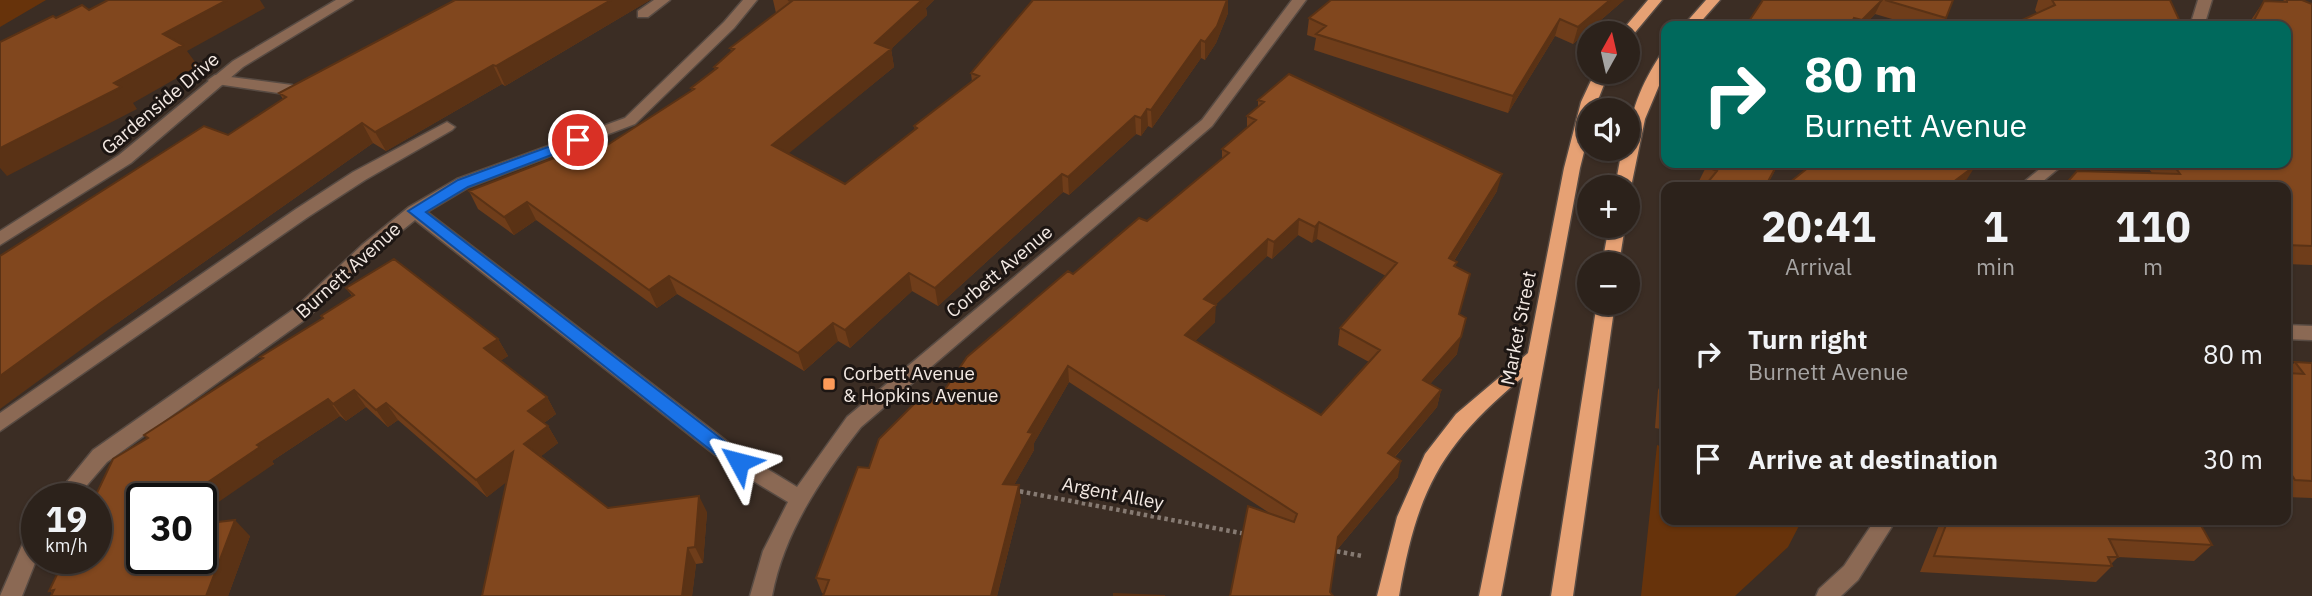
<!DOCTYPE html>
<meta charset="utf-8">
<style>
:root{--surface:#2c221b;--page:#342a24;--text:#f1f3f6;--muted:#a6a4a3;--line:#483f3a}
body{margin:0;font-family:"IBM Plex Sans",sans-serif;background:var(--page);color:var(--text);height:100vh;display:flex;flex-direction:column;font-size:26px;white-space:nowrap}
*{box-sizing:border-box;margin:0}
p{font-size:23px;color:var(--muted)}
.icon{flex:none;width:38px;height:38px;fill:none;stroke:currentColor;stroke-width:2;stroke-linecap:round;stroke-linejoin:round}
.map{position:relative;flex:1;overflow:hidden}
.panel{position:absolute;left:1661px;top:182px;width:630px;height:343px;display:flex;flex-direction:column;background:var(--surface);border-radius:14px;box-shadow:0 2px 5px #0004,0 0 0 2px var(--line)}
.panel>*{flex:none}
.guide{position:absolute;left:1661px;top:21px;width:630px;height:147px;border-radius:14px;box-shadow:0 2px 5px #0004,0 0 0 2px var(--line);background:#00695c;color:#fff;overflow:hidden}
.needle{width:46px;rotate:8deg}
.fabs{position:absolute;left:1577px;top:21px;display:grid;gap:14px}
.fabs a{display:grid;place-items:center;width:63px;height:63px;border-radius:50%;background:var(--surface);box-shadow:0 2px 5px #0004,0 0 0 2px var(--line);font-size:35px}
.speed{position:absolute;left:21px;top:483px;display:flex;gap:14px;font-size:35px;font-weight:700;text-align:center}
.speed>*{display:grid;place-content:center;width:91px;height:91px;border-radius:50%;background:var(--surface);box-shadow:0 2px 5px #0004,0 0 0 2px var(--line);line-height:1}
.speed small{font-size:18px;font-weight:400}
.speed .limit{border:4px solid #111;border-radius:10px;background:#fff;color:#111}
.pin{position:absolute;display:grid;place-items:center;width:60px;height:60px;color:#fff;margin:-30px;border:4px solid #fff;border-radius:50%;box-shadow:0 2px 7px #0007}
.me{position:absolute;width:77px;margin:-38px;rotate:308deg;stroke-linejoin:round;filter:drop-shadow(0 0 5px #0008)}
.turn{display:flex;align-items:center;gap:24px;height:147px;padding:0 28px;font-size:32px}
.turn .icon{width:91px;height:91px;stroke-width:2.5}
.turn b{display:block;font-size:49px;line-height:60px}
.eta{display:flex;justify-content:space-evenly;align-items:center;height:119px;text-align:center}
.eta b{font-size:42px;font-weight:800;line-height:49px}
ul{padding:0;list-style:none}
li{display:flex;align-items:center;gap:21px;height:105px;padding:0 28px}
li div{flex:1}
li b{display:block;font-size:26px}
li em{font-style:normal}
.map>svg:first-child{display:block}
.green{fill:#67330b}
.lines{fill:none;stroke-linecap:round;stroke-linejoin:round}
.service-casing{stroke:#584b43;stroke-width:3}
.minor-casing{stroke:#584b43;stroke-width:3}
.primary-casing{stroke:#584b43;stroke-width:3}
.path-far1{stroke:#867a72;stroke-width:3.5;stroke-dasharray:2.5 2.5;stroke-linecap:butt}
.path{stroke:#867a72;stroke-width:4.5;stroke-dasharray:3.5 3.5;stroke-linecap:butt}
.service{fill:#8b6954;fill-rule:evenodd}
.minor{fill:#8b6954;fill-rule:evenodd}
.primary{fill:#e6a174;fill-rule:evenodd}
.wall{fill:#6f3d1a;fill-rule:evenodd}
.shaded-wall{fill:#5a3215}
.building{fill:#81471e;stroke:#5a3215;stroke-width:2;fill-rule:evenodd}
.route{fill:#1a73e8;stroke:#114b97;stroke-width:2}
.poi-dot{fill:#fe9b59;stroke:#1d1613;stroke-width:2.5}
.labels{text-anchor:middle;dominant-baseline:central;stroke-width:6;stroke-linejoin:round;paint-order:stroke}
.street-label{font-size:19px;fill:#f3e9e3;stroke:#1d1613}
.poi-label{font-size:19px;fill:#f3e9e3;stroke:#1d1613;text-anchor:start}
</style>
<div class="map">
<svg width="2312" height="596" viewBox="0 0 2312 596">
<rect width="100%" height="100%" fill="#3b2d24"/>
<path class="green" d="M0 0H46L0 27Z
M1657 445 1666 448V520H1802L1788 547 1735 596H1641Z"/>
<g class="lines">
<defs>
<path id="service" d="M654 0H670L648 17H638V11Z
M215 75 292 85 299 90 292 95 210 83 208 80Z
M447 122 455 127 452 130 365 180 308 217 0 431V413L296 209 353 172Z"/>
<path id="minor" d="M336 0H353L243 67 131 163 0 245V231L119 155 233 61Z
M743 0H757L734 28 635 124 469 187 427 212 746 456 797 487 847 417 1202 120 1292 0H1306L1212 126 861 427C821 478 784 532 772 596H750L763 551 788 502 732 468 415 220 374 253 306 319 107 462 75 499H53L93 450 294 309 362 245 409 207 457 179 625 118 724 22Z
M2198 0H2212L2204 26H2190Z
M2047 163H2065L2036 187H2018Z
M2286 325 2312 326V340L2286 339Z
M1875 520H1896L1858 580 1841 596H1816L1819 589 1844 566Z
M37 524V558L22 596H0L30 527Z"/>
<path id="primary" d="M1648 0H1662L1632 36 1628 37V33H1620Z
M1706 0H1720L1697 26H1683Z
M1666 53V69L1645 119 1631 187 1628 191V187H1615L1622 149H1628C1628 114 1642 83 1661 54Z
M1595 72H1609L1594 110H1589V132L1580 168 1501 596H1479L1523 377C1440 446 1417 491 1399 596H1377L1397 517 1425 454 1456 414 1528 353 1564 168 1581 102Z
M1609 226H1625L1619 264H1602Z
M1597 303H1615L1573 596H1551Z"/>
</defs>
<use href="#service" class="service-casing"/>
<use href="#minor" class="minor-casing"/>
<use href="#primary" class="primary-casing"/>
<path class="path-far1" d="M1801 163 1813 169"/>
<path class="path" d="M1013 490 1246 534
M1330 550 1362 556"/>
<use href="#service" class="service"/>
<use href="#minor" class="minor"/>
<use href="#primary" class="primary"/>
</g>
<path class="wall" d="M455 0H650L505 86 502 84 386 151 373 143 116 324 228 135 283 99 279 93Z
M773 0H934L926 8 927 15 891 49 894 67 788 153 845 184 915 130 914 126 972 82 971 73 1033 0H1228V13L1216 43 1205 60 1201 58 1152 128 1148 126 1141 136 1136 134 1069 195 1063 192 938 306 912 291 850 348 838 341 804 371 677 294 657 308 536 220 514 235 478 209 469 191 586 148 598 151 692 91 691 88 715 70 714 67 731 51 730 48 776 13Z
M1624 0 1573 44 1555 36 1508 113 1314 50 1316 38 1307 35 1309 18Z
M1763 0H1953L1942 26H1916L1875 14 1863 26H1740L1747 24Z
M2038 0H2170L2182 26H2009L2037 13 2035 10Z
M2284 0H2302L2312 4V265L2286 264V187L2152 173 2144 163H2286V26H2247L2264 1 2282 2Z
M1258 100 1497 191 1454 261 1456 267 1459 315 1457 354 1430 384 1441 390 1437 407 1395 457 1398 477 1336 551 1271 514 1069 382 1034 443V450L1014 485 1021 501 997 596H823L824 594 822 593 816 578 869 468 937 401 1073 274 1147 221 1222 159V149L1247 128V116L1258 107ZM1298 235 1312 243 1317 239 1386 276 1340 328 1338 345 1369 362 1321 415 1195 341 1215 322V305L1267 256 1272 259Z
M1701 163H1779L1766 187H1706L1707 185 1699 181 1707 165Z
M1789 183 1964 184 1960 187H1787Z
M346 288 498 339 508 356 500 361 547 397 556 414 544 423 548 426 558 443 541 456 608 508 707 512 703 563 696 564 692 596H482L507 481 487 497 398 420 388 427 366 407 346 421 340 416 272 461 274 464 201 499 142 558 250 536 228 596H51L52 593 49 591 147 438 144 435 262 359 260 357 323 318 352 296Z
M2295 362 2312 363V498L2286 497V371Z
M1665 375H1666V430L1655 428 1658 390Z
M1941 520H2198L2212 545 2194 561 2118 557 2111 564 2112 566 2096 582 1920 572Z"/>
<path class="shaded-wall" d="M227 0H260L265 8 187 51 198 66 133 103 137 109 7 176 0 168V148L114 83 163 34Z
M611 0H650L505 86 496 66Z
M918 0H934L926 8 927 15 889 51 891 49 894 67 777 163 772 145Z
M1227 0H1228V13L1216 43 1205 60V42Z
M1610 0H1624L1573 44 1578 27Z
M1882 0 1875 14 1863 26H1859L1862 20Z
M1560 19 1555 36 1508 113 1513 96Z
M1201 40V58L1152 128 1151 110Z
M493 65 502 84 386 151 375 132Z
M1147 109 1148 126 1141 136V118Z
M1135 116 1136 134 1069 195 1068 177Z
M362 123 373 143 116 324 0 409V376L99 304Z
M1976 165 1964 184 1960 187H1950L1952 183Z
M1062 174 1063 192 938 306 935 288Z
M1502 174 1497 191 1445 275 1449 258Z
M527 202 536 220 514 235 504 217Z
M1299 219 1298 235 1272 259 1274 242Z
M1319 222 1317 239 1312 243 1315 227Z
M1268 239 1267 256 1204 316V299Z
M909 273 912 291 850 348 845 330Z
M669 276 677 294 657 308 649 290Z
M1216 305 1215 322 1185 351V335Z
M833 323 838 341 804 371 798 353Z
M1461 337 1457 354 1419 396 1423 380Z
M498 339 508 356 494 365 484 348Z
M1068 366 1069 382 1034 443V450L1006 499 1003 484 1028 432Z
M354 390 366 407 346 421 333 404Z
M1441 390 1437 407 1384 469 1388 453Z
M547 397 556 414 537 428 528 411Z
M328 399 340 416 272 461 274 464 201 514V499H183L257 445Z
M386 403 398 420 388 427 376 410Z
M548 426 558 443 535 461 524 444Z
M513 452 524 469 487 497 476 480Z
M1401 461 1398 477 1335 552 1338 537Z
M1019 485 1021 501 997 596H991Z
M699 496 707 512 703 563 695 547Z
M235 520 250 536 228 596H206Z
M142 527V542L132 533Z
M688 548 696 564 692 596H682Z"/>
<path class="building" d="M108 0H227L163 34 183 45 114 83 121 87 0 148V42L53 16 56 18 82 5 89 10Z
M455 0H611L496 66 493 65 375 132 362 123 99 304 0 376V256L204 126 228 135 286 97 279 93Z
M788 0H922L875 43 891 49 772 145 845 184 917 128 914 126 979 76 971 73 1033 0H1227L1217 26 1205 42 1201 40 1151 110 1147 109 1141 118 1135 116 1068 177 1062 174 935 288 909 273 845 330 833 323 798 353 669 276 649 290 527 202 504 217 469 191 585 146 586 148 593 146 598 151 694 89 691 88 717 68 714 67 734 49 730 48 792 1Z
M1331 0H1610L1578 27 1560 19 1513 96 1316 34 1326 26 1309 18Z
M1763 0H1882L1862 20 1854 18 1850 26H1740L1742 22 1747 24Z
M1885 0H1953L1946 18Z
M2052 0H2170L2182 26H2071L2069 23 2068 26H2009L2055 5Z
M2287 0H2302L2312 4V246L2286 245V187H2063L2077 171 2180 174 2172 163H2286V26H2251L2264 1 2287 2Z
M1965 22 1980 26H1962Z
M1289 74 1502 174 1449 258 1457 262 1454 266 1470 274 1459 314 1466 318 1461 337 1423 380 1441 390 1388 453 1401 461 1338 537 1330 592 1333 596H1230L1248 506 1294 522 1297 514 1068 366 1028 432 1033 433 1003 484 1019 485 991 596H823L829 580 816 578 858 467 869 468 879 439 922 396 937 401 967 357 1068 271 1073 274 1139 218 1147 221 1229 153 1222 149 1256 120 1247 116 1264 102 1258 100ZM1299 219 1315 227 1319 222 1397 263 1340 328 1380 350 1321 415 1185 335 1216 305 1204 299 1268 239 1274 242Z
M1709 163H1778L1765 187H1719L1708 182 1717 171 1705 166Z
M1814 163H1971L1976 165 1952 183 1950 187H1797L1789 183Z
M394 259 498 339 484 348 547 397 528 411 548 426 524 444 608 508 699 496 695 547 688 548 682 596H482L513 452 476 480 386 403 376 410 354 390 333 404 328 399 257 445 260 447 183 499H142V527L132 533 142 532V558H201V524L235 520 206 596H51L54 590 49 591 65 558H96V499H94L113 459 148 438 144 435 263 358 260 357 323 318 321 316 354 295 346 288Z
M2295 362 2312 363V481L2295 480 2286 466V373L2304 374Z
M1665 375H1666V414L1662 413Z
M1948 520H2198L2212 545 2109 539 2118 557H2108L2112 566 1934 556Z
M1114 594 1165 596H1114Z"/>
<path class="route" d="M578 136 583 137V143L468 187 426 212 745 457 748 462 745 467 739 469 732 467 408 211 458 180Z"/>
<rect class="poi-dot" x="822" y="377" width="14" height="14" rx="3.5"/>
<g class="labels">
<g class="street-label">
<text transform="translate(160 103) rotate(-40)">Gardenside Drive</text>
<text transform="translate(348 270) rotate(-42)">Burnett Avenue</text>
<text transform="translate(999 271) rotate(-40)">Corbett Avenue</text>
<text transform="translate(1518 328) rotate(-79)">Market Street</text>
<text transform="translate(1113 493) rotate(11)">Argent Alley</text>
</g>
<g class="poi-label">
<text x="843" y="373">Corbett Avenue<tspan x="843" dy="22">&amp; Hopkins Avenue</tspan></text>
</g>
</g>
</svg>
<div class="fabs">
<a><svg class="needle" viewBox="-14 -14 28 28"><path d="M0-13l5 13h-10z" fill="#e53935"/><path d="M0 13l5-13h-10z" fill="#a6a4a3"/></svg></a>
<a><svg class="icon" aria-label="sound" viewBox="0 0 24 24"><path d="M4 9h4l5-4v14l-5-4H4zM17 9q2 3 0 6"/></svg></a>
<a>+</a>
<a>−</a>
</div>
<div class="speed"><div>19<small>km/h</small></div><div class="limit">30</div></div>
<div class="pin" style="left:578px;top:140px;background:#d93025"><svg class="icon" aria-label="arrive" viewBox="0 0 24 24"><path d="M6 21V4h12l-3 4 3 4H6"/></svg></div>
<svg class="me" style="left:739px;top:462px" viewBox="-20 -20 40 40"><path d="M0-17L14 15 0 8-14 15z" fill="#1a73e8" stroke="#fff" stroke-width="4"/></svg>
<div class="guide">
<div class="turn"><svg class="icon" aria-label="right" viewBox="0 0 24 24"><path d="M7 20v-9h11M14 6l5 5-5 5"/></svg><div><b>80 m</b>Burnett Avenue</div></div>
</div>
<section class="panel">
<div class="eta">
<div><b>20:41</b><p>Arrival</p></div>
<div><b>1</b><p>min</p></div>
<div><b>110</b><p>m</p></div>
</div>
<ul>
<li><svg class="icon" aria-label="right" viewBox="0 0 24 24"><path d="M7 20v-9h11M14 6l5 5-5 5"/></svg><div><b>Turn right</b><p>Burnett Avenue</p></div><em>80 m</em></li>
<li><svg class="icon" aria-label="arrive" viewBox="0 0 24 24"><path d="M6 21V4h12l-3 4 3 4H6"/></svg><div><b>Arrive at destination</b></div><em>30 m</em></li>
</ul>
</section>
</div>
